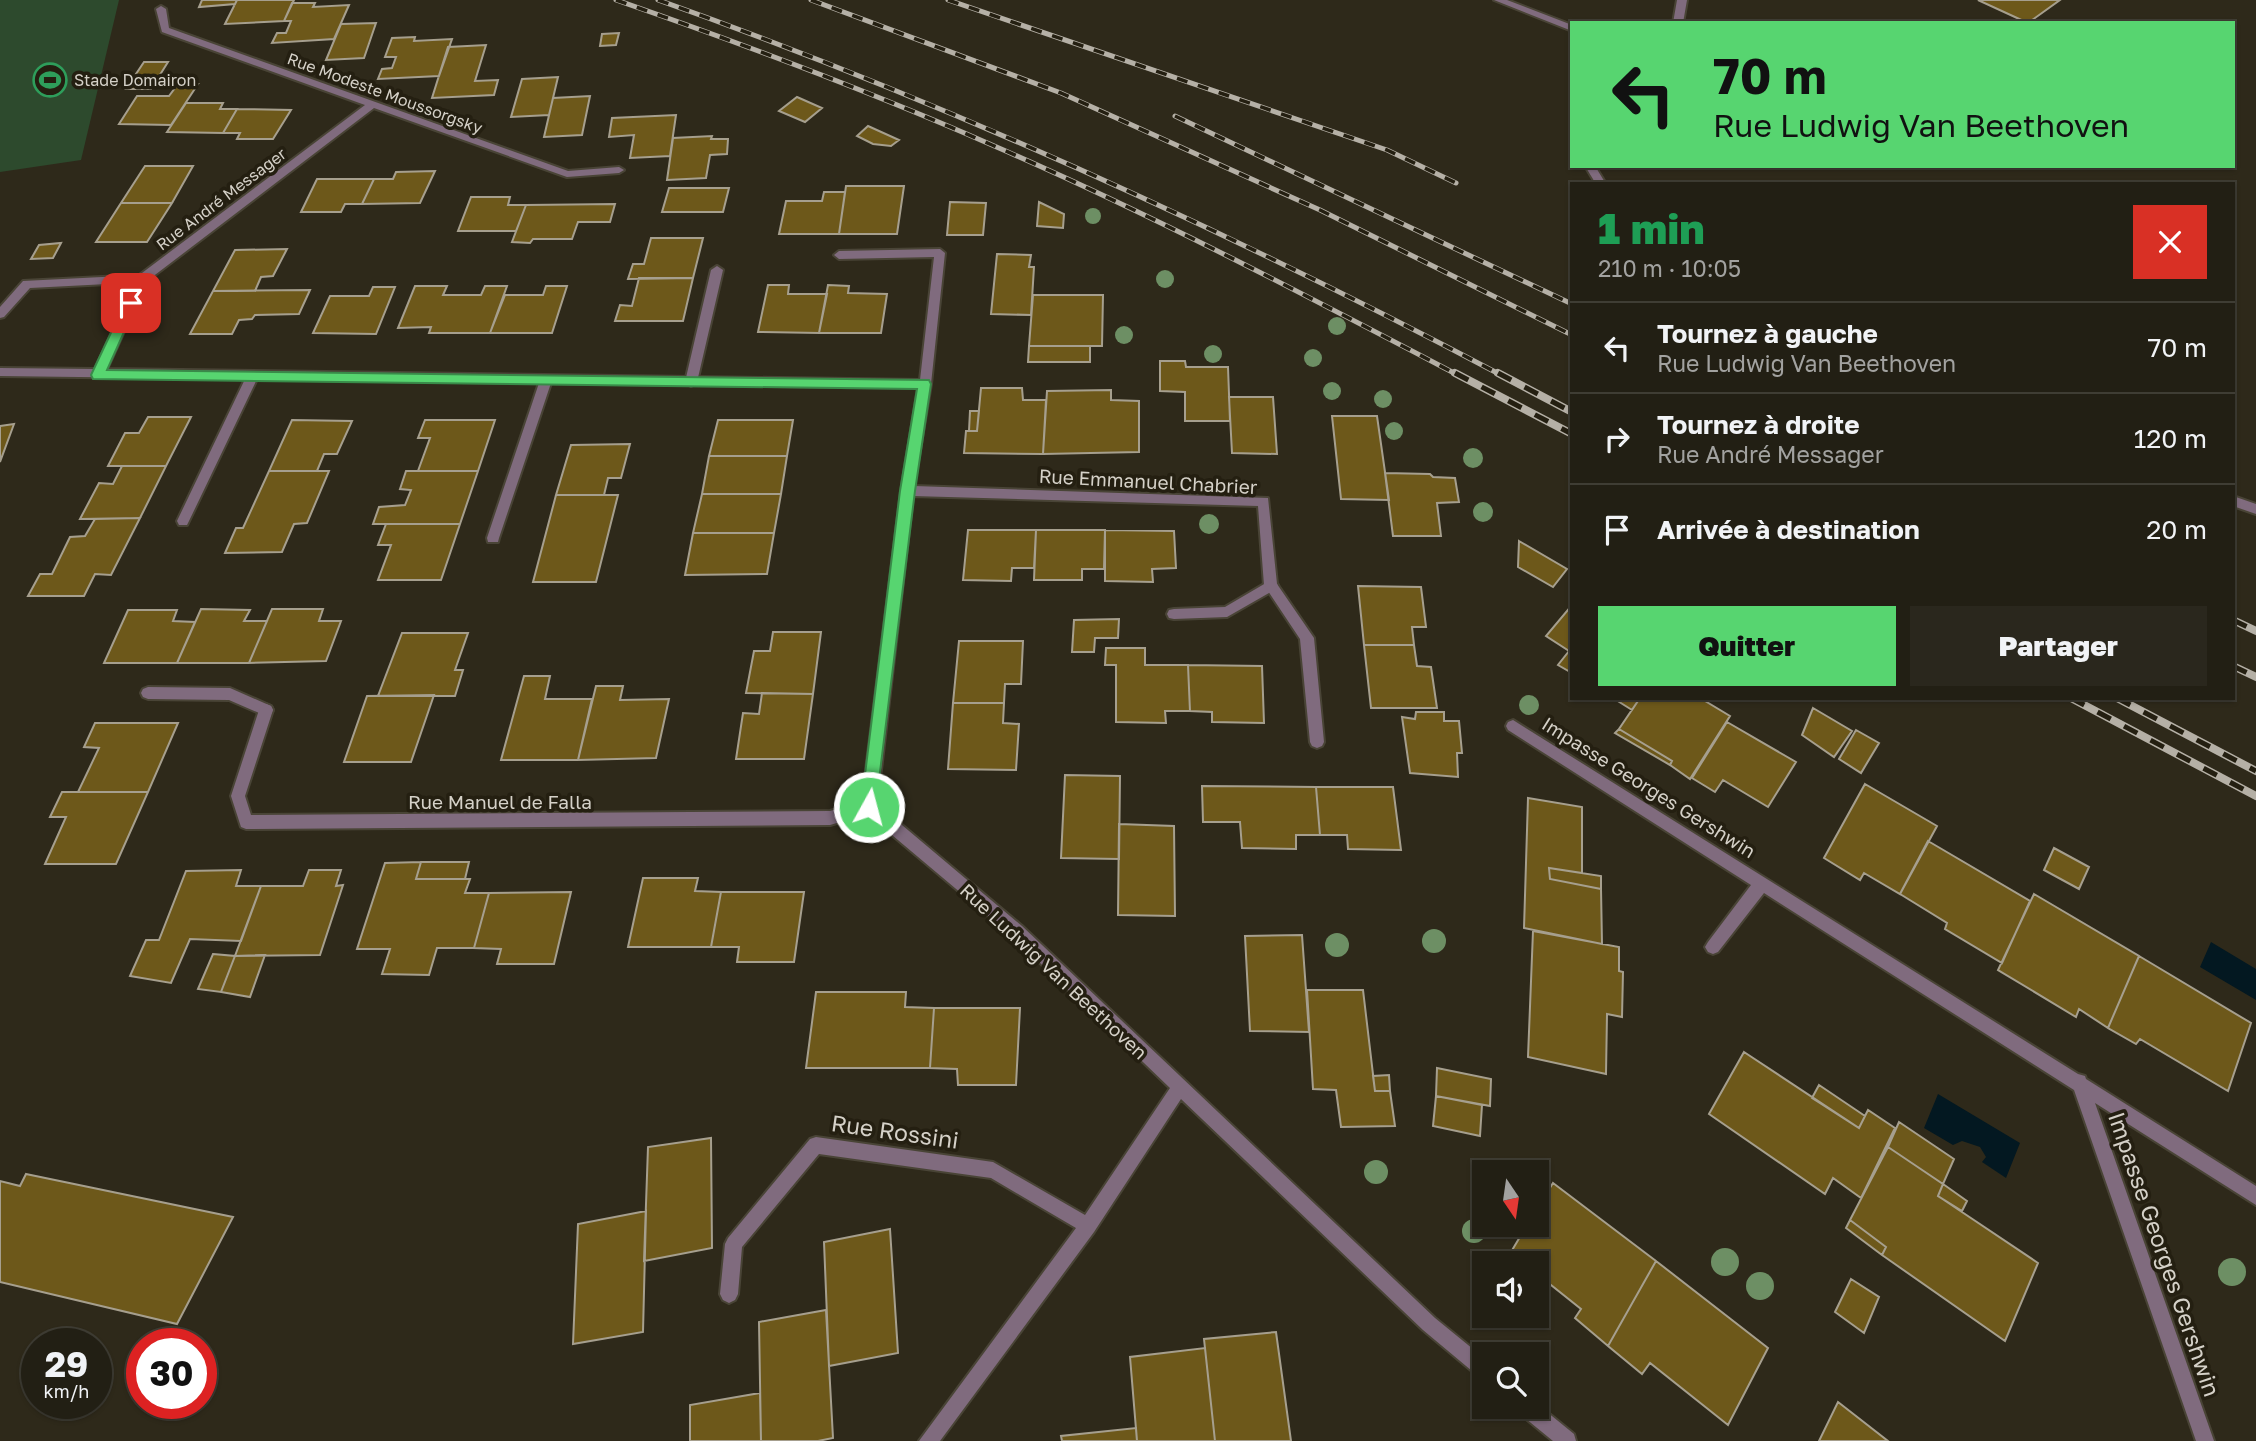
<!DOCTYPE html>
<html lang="fr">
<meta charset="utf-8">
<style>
:root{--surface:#221f14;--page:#2a271d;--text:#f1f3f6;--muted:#a2a2a0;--line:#3f3d34;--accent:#57d570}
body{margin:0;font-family:"Golos Text",sans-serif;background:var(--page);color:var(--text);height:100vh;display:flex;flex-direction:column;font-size:26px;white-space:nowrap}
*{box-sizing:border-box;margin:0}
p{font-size:23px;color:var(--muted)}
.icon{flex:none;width:38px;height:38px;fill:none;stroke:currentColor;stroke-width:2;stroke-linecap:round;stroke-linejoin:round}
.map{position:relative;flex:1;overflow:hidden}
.sheet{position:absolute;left:1570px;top:182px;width:665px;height:518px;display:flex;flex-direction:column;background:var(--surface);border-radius:0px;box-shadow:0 2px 5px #0004,0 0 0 2px var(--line)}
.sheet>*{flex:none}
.banner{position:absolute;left:1570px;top:21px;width:665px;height:147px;border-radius:0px;box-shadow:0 2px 5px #0004,0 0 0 2px var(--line);background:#57d570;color:#111;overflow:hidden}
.needle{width:46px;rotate:167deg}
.controls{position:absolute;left:1472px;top:1160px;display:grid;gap:14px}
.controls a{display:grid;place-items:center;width:77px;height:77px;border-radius:0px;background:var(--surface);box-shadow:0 2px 5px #0004,0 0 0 2px var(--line);font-size:35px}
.speed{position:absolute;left:21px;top:1328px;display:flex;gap:14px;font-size:35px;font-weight:700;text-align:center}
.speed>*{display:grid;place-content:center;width:91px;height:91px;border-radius:50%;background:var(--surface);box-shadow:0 2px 5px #0004,0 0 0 2px var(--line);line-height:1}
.speed small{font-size:18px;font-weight:400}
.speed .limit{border:10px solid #d22;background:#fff;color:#111}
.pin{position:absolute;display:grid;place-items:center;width:60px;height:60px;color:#fff;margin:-30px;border-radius:14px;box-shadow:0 4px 10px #0006}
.me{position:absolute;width:77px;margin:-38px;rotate:7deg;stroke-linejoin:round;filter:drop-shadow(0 0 5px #0008)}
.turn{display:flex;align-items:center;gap:24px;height:147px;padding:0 28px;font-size:32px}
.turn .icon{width:91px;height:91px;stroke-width:2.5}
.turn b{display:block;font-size:49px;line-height:60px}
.round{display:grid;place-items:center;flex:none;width:74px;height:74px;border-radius:0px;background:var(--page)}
.overview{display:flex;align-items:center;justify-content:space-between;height:119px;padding:0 28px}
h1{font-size:42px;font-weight:800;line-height:52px;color:#1e9e55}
.primary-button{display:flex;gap:14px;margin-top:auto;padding:14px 28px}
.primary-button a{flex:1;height:80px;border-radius:0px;background:var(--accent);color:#111;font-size:28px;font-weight:800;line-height:80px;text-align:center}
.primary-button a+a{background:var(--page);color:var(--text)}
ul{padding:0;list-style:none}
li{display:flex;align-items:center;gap:21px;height:91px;padding:0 28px;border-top:2px solid var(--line)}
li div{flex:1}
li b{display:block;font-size:26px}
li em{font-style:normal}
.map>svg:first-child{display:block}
.green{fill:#2d4a2d}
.water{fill:#031821}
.building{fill:#6d581a;stroke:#a69f8e;stroke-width:2}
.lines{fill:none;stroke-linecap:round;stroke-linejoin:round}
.lane-casing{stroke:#494436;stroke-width:4}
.street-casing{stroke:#494436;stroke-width:4}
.lane{fill:#806b7e;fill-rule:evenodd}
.street{fill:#806b7e;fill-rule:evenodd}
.rail-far1-casing{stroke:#b5b0a6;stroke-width:5}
.rail-casing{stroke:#b5b0a6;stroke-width:8}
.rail-far1{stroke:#241f11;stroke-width:3.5;stroke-dasharray:11;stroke-linecap:butt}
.rail{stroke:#241f11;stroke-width:5;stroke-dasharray:15;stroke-linecap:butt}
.tree{fill:#6d8f64}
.route{fill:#57d570;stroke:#398a49;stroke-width:2}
.labels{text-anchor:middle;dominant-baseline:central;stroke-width:7;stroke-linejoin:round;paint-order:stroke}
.far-poi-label{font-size:16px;fill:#d5d1c8;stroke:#241f11;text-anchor:start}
.far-street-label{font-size:16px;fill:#d5d1c8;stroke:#241f11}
.street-label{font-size:19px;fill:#d5d1c8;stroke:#241f11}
.near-street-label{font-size:23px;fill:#d5d1c8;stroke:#241f11}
</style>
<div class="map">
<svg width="2256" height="1441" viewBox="0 0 2256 1441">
<rect width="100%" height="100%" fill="#2e291a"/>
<path class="green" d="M0 0H119L81 160 0 172Z"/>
<path class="water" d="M2211 942 2256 969V1000L2200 967Z
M1938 1094 2020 1143 2006 1178 1982 1162 1986 1157 1980 1147 1962 1141 1953 1145 1924 1128Z"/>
<path class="building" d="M202 0H237L235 4 199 7Z
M237 0H294L284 21 225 24Z
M1978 0H2060L2028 23Z
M292 3H315L313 7 349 5 334 39 272 43 277 33H286L291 21H284Z
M376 23 364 58 326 60 341 24Z
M619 33 616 45 600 46 602 34Z
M415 37 414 41 452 39 439 76 378 79 382 69 392 68 396 57H385L392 38Z
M486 45 475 81 498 80 494 95 432 98 448 47Z
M144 62H168L151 89H126Z
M558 77 549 115 511 117 522 79Z
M178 84H198L171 125 119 124 137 96H169Z
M590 96 582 135 544 137 553 98Z
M797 97 822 108 805 122 779 111Z
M186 103H223L220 109H237L223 133 167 132Z
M237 109 291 110 273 139H237L240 133H223Z
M676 115 670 156 630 158 634 135 609 137 612 118Z
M868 126 899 140 891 146 873 144 857 136Z
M712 136 711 139H728L727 154 710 155 706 178 667 180 673 138Z
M145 166H193L172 203H121Z
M435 171 420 203 362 204 374 179H393L396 172Z
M317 179H374L362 204H345L341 212H301Z
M846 186H904L897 234H839Z
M669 188H729L723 212H662Z
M824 192H845L839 234H779L786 201H822Z
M471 197H510L508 205H526L516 231H458Z
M950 202 986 203 983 235H947Z
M1039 202 1064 214 1063 228 1037 226Z
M121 203H172L147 242H96Z
M615 204 610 222H578L572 239H533L530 243 512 242 526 205Z
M651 238H703L693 278 628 279 633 264H644Z
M61 243 53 258 31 259 39 245Z
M287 249 273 276 261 277 255 291H213L235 250Z
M997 254 1031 255 1029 267H1034L1031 315 991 314Z
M639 278H693L683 321H615L620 305 632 306Z
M768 285H789L788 294H827L819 333 758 332Z
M828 285 849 286 848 293 887 294 881 333H819Z
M415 286H447L443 295H481L485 286H507L490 333H429L431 327 398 328Z
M546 286H567L552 333H490L505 295H543Z
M373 287H395L376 334 313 333 330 296H369Z
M310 290 299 314 255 315 252 319 239 320 232 334H190L213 291Z
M1033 295H1103L1102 346H1029Z
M1029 346H1090V362H1028Z
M1160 361H1185L1186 367H1228L1230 421H1185V392L1160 391Z
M981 388H1022L1023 400H1046L1043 454 964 453 966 431H977Z
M1111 390V400L1139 401V452L1043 454 1047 391Z
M1229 397H1273L1277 454 1232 453Z
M970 411H979L977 431H969Z
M1332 416H1377L1389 500 1341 499Z
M148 417H191L166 466H108L125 433H139Z
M292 420 352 421 337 454H324L317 471H269Z
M425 420H495L478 471H418L430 438H418Z
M718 420H793L787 456H709Z
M14 424 0 462V426Z
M630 444 621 478H608L604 495H556L571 445Z
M709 456H787L781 494H702Z
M122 466H166L140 518 80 519 99 483 113 484Z
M269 471H329L307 523 294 524 282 552 225 553 236 528H243Z
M406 471H478L460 524H373L379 507 405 505 411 490 400 489Z
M1385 473 1430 474 1433 477 1455 478 1459 502 1437 503 1441 536H1393Z
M702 494H781L774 533H693Z
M556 495H618L596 582H533Z
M140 518 111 575 95 574 84 596H28L40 574H52L70 537 85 536 95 519Z
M386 524H460L441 580H378L391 545H378Z
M968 530H1036L1034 568H1012L1011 581 963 580Z
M1036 530H1105L1104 569H1082V580H1034Z
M1105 530 1174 531 1176 568 1152 569 1153 582 1105 581Z
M693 533H774L767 574 685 575Z
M1519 541 1567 569 1553 587 1518 567Z
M1358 586 1421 587 1426 627H1412L1414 645H1364Z
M1572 605V673L1558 665 1569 651 1546 636Z
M201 609 250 610 244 621H267L249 663H177Z
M272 609H323L319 621H341L326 661 249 663Z
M128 610H177L173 621 195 622 177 663H104Z
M1119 619 1118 638H1095L1094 652H1072L1074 620Z
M773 632H821L813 694 746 693 754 651H770Z
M402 633H468L455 670H463L455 696H378Z
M959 641H1023L1021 684H1005L1004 703H953Z
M1364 645H1414L1417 666 1431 667 1437 708H1371Z
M1106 648H1145V665H1188L1190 711H1165L1166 723 1116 722V665H1105Z
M1188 665 1262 666 1264 723 1212 722V712L1190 711Z
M524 676H550L545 699H592L578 760H501Z
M596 686H623L620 700 669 699 656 758 578 760Z
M762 693 813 694 804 759H736L743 713 759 714Z
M434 695 411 762H344L367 696Z
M1613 698H1640L1632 710Z
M1640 698H1700L1730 716 1690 779 1670 765 1672 761 1619 729Z
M953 703H1004L1003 723 1019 724 1016 770 948 769Z
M1813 708 1852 731 1834 757 1802 735Z
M1416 712H1444V721H1459L1462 753H1457L1458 777 1410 773 1402 717 1415 719Z
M1727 722 1796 762 1768 807 1723 780 1715 792 1692 778Z
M95 723H178L148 792H78L99 748 84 747Z
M1619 729 1672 761 1670 765 1615 733Z
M1856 730 1879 743 1861 773 1839 759Z
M1065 775 1120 776 1119 859 1061 858Z
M1865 784 1937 826 1900 894 1864 873 1860 880 1824 858Z
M1202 786 1316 787 1320 835H1296V849L1242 848 1240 822H1203Z
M1316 787H1393L1401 850 1348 849 1347 835H1320Z
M62 792H148L116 864H45L66 817H50Z
M1528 798 1582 807V873L1549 868 1550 879 1601 889 1602 944 1524 928Z
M1119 824 1174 826 1175 916 1118 915Z
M1928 841 2030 901 2002 963 1945 929 1947 923 1900 894Z
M2054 848 2089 867 2079 889 2044 870Z
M421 862 416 879H470L465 893H489L474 948H437L429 975 382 974 390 949H357L385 863Z
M421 862H469L465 879H416Z
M1549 868 1601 876V889L1550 879Z
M241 870 236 886H261L241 941 190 939 171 983 130 976 146 940H159L186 871Z
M309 870H341L336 886 343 885 320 955 235 956 261 886H303Z
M643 878H698L695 891 721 892 711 947H628Z
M571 892 554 964H497L501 949 474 948 489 893Z
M721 892H804L794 962H737L739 947H711Z
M2034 894 2139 956 2108 1028 2079 1009 2076 1017 1998 970Z
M1533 931 1619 947V971L1623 972 1622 1017 1607 1014 1606 1074 1528 1057Z
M1302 935 1309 1032 1250 1031 1245 936Z
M213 954 235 956 221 992 198 989Z
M265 955 250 997 221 992 235 956Z
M2139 956 2251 1023 2228 1091 2140 1039 2136 1044 2108 1028Z
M1307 990H1363L1375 1091H1390L1395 1126 1341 1127 1336 1090 1313 1089Z
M816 992H906L905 1007 934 1008 930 1068H806Z
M934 1008H1020L1016 1085H958L957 1069 930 1068Z
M1744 1052 1859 1128 1868 1110 1895 1128 1861 1198 1833 1178 1825 1194 1709 1114Z
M1437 1068 1491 1079 1490 1106 1436 1096Z
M1389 1075 1390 1091H1375L1373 1076Z
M1819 1085 1865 1116 1859 1128 1812 1098Z
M1436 1096 1482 1105 1480 1136 1433 1126Z
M1899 1122 1954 1159 1943 1184 1888 1147Z
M711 1138 712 1248 644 1261 648 1147Z
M1888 1147 1943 1184 1938 1196 2038 1263 2005 1341 1882 1255 1886 1247 1850 1220Z
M26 1174 233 1217 177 1324 0 1282V1181L20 1186Z
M1553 1183 1656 1261 1608 1346 1575 1318 1581 1309 1536 1273V1264H1525L1511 1252 1527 1225H1536V1210Z
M1943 1184 1967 1201 1962 1211 1938 1196Z
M646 1211 643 1332 573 1344 578 1224Z
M1850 1220 1886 1247 1882 1255 1846 1228Z
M890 1229 898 1353 829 1366 824 1242Z
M1656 1261 1768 1348 1728 1425 1650 1363 1642 1374 1608 1346Z
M1851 1279 1879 1297 1864 1333 1835 1312Z
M826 1310 833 1438 818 1441H761L759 1322Z
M1276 1332 1291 1441H1215L1204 1339Z
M1205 1348 1215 1441H1137L1130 1357Z
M760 1393 761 1441H690V1405Z
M1838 1402 1888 1441H1819Z
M1136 1428 1137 1441H1062L1061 1436Z"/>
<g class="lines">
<defs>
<path id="lane" d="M1494 0H1507L1572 25V31Z
M1677 0H1687L1683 23H1673Z
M1585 166H1595L1606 184H1596Z
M717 266 723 270 697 382 691 386 685 382 711 270Z
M142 275 148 279 146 282 30 288 4 317 0 318V307L23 281Z
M252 373 258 377 189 521 187 525H179L177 521 246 377Z
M546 376 552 380 499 538 498 542H488L487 538 540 380Z
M2233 496 2256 504V514L2233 506Z
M1271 580 1278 585 1276 589 1227 617 1174 619 1169 618 1167 614 1169 610 1174 609 1225 607Z
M148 687 230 688 271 706 273 710 271 714 266 716 229 700 148 699 143 697 141 693 143 689Z"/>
<path id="street" d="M161 6 166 9 169 28 568 171 619 167 624 170 619 173 567 177 374 108 147 281 107 369 920 380 934 257 839 259 834 255 839 251 940 249 945 253 931 384 914 486 1268 498 1277 584 1314 638 1324 742 1322 746 1317 748 1312 746 1310 742 1300 639 1264 585 1258 506 913 496 877 804 1022 926 1435 1318 1484 1358V1379L1478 1376 1423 1330 1181 1099 1094 1232 940 1441H919L1076 1228 991 1178 819 1154 742 1247 738 1294 735 1300 729 1303 723 1300 720 1294 725 1244 728 1238 810 1139 816 1137 993 1162 1085 1215 1170 1088 1012 936 867 814 830 825 246 829 241 827 231 796 259 710 261 706 266 704 271 706 273 710 245 796 251 815 830 811 862 802 901 491 918 388 0 376V368L95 369 138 276 365 105 162 32 156 9Z
M1513 720 2078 1074 2085 1076 2086 1079 2256 1186V1205L2095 1103 2214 1441H2196L2074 1090 1764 893 1718 952 1713 954 1708 952 1705 947 1708 942 1751 885 1508 730 1506 726 1508 722Z
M1536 1403 1574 1434 1576 1441H1553L1520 1414 1518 1407H1536Z"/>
</defs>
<use href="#lane" class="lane-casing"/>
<use href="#street" class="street-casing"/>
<use href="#lane" class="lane"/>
<use href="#street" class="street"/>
<defs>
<path id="rail-far1" d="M616 0C743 44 869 91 992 145 1151 214 1305 295 1458 375
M658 0C949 103 1228 231 1501 375
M811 0 1061 93 1320 210 1572 335
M948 0 1387 150 1456 183
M1175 116 1572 304"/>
<path id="rail" d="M1455 373 1572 434
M1498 373 1572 412
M2233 620 2256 631
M2233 666 2256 677
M2071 698 2256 796
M2117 698 2256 771"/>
</defs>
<use href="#rail-far1" class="rail-far1-casing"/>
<use href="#rail" class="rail-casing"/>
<use href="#rail-far1" class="rail-far1"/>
<use href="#rail" class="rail"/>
</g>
<g class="tree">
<circle cx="1093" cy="216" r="8"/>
<circle cx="1165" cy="279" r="9"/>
<circle cx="1337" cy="326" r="9"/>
<circle cx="1124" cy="335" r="9"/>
<circle cx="1213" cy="354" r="9"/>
<circle cx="1313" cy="358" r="9"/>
<circle cx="1332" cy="391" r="9"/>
<circle cx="1383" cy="399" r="9"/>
<circle cx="1394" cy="431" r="9"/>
<circle cx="1473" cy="458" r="10"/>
<circle cx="1483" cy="512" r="10"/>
<circle cx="1209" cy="524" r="10"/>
<circle cx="1529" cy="705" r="10"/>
<circle cx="1434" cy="941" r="12"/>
<circle cx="1337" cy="945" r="12"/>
<circle cx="1376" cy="1172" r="12"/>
<circle cx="1474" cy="1231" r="12"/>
<circle cx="1725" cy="1262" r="14"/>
<circle cx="2232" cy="1272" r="14"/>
<circle cx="1760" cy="1286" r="14"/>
</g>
<path class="route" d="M131 298 137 303 107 370 929 380 931 384 915 491 875 812 869 814 863 812 861 807 900 491 917 389 93 379 91 375 125 303Z"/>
<defs>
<symbol id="stadium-ring" viewBox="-11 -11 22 22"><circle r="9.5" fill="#241f11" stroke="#2e9e5b" stroke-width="1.5"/><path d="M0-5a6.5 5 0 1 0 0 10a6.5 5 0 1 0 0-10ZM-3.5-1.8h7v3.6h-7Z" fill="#2e9e5b"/></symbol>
</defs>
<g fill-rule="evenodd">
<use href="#stadium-ring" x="31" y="61" width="38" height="38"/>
</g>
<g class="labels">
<g class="far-poi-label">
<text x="74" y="80">Stade Domairon</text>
</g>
<g class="far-street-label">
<text transform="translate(385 93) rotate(20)">Rue Modeste Moussorgsky</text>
<text transform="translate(221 199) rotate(-37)">Rue André Messager</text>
</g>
<g class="street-label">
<text transform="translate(1148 481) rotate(3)">Rue Emmanuel Chabrier</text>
<text transform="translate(1649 787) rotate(32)">Impasse Georges Gershwin</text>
<text x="500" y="801">Rue Manuel de Falla</text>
<text transform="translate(1054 971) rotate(43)">Rue Ludwig Van Beethoven</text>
</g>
<g class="near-street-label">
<text transform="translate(895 1131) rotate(8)">Rue Rossini</text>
<text transform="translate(2165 1254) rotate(71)">Impasse Georges Gershwin</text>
</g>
</g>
</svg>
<div class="controls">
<a><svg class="needle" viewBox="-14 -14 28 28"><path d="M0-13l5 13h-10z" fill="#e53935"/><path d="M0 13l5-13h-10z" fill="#a2a2a0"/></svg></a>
<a><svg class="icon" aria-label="sound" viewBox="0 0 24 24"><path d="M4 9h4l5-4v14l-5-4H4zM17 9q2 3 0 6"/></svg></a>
<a><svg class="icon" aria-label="search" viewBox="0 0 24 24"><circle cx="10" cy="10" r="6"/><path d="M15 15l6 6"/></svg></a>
</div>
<div class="speed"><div>29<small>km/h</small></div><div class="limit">30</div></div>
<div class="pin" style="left:131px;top:303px;background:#d93025"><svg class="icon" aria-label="arrive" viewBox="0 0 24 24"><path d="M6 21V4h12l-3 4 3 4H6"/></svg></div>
<svg class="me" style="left:869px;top:807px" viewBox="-20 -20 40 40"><circle r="17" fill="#57d570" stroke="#fff" stroke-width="3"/><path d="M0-11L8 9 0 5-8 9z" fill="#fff"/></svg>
<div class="banner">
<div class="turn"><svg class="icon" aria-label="left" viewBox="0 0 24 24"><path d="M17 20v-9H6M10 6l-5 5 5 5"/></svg><div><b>70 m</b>Rue Ludwig Van Beethoven</div></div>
</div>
<section class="sheet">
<div class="overview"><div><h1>1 min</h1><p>210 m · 10:05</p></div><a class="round" style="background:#d93025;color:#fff"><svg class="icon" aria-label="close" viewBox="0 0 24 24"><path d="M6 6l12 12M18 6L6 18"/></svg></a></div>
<ul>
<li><svg class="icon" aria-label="left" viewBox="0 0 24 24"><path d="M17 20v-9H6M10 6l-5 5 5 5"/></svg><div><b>Tournez à gauche</b><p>Rue Ludwig Van Beethoven</p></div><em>70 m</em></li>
<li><svg class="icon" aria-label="right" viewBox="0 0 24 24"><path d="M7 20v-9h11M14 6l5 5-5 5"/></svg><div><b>Tournez à droite</b><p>Rue André Messager</p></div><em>120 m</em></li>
<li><svg class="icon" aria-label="arrive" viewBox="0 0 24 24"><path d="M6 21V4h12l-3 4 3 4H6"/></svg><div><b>Arrivée à destination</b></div><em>20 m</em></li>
</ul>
<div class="primary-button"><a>Quitter</a><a>Partager</a></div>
</section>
</div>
